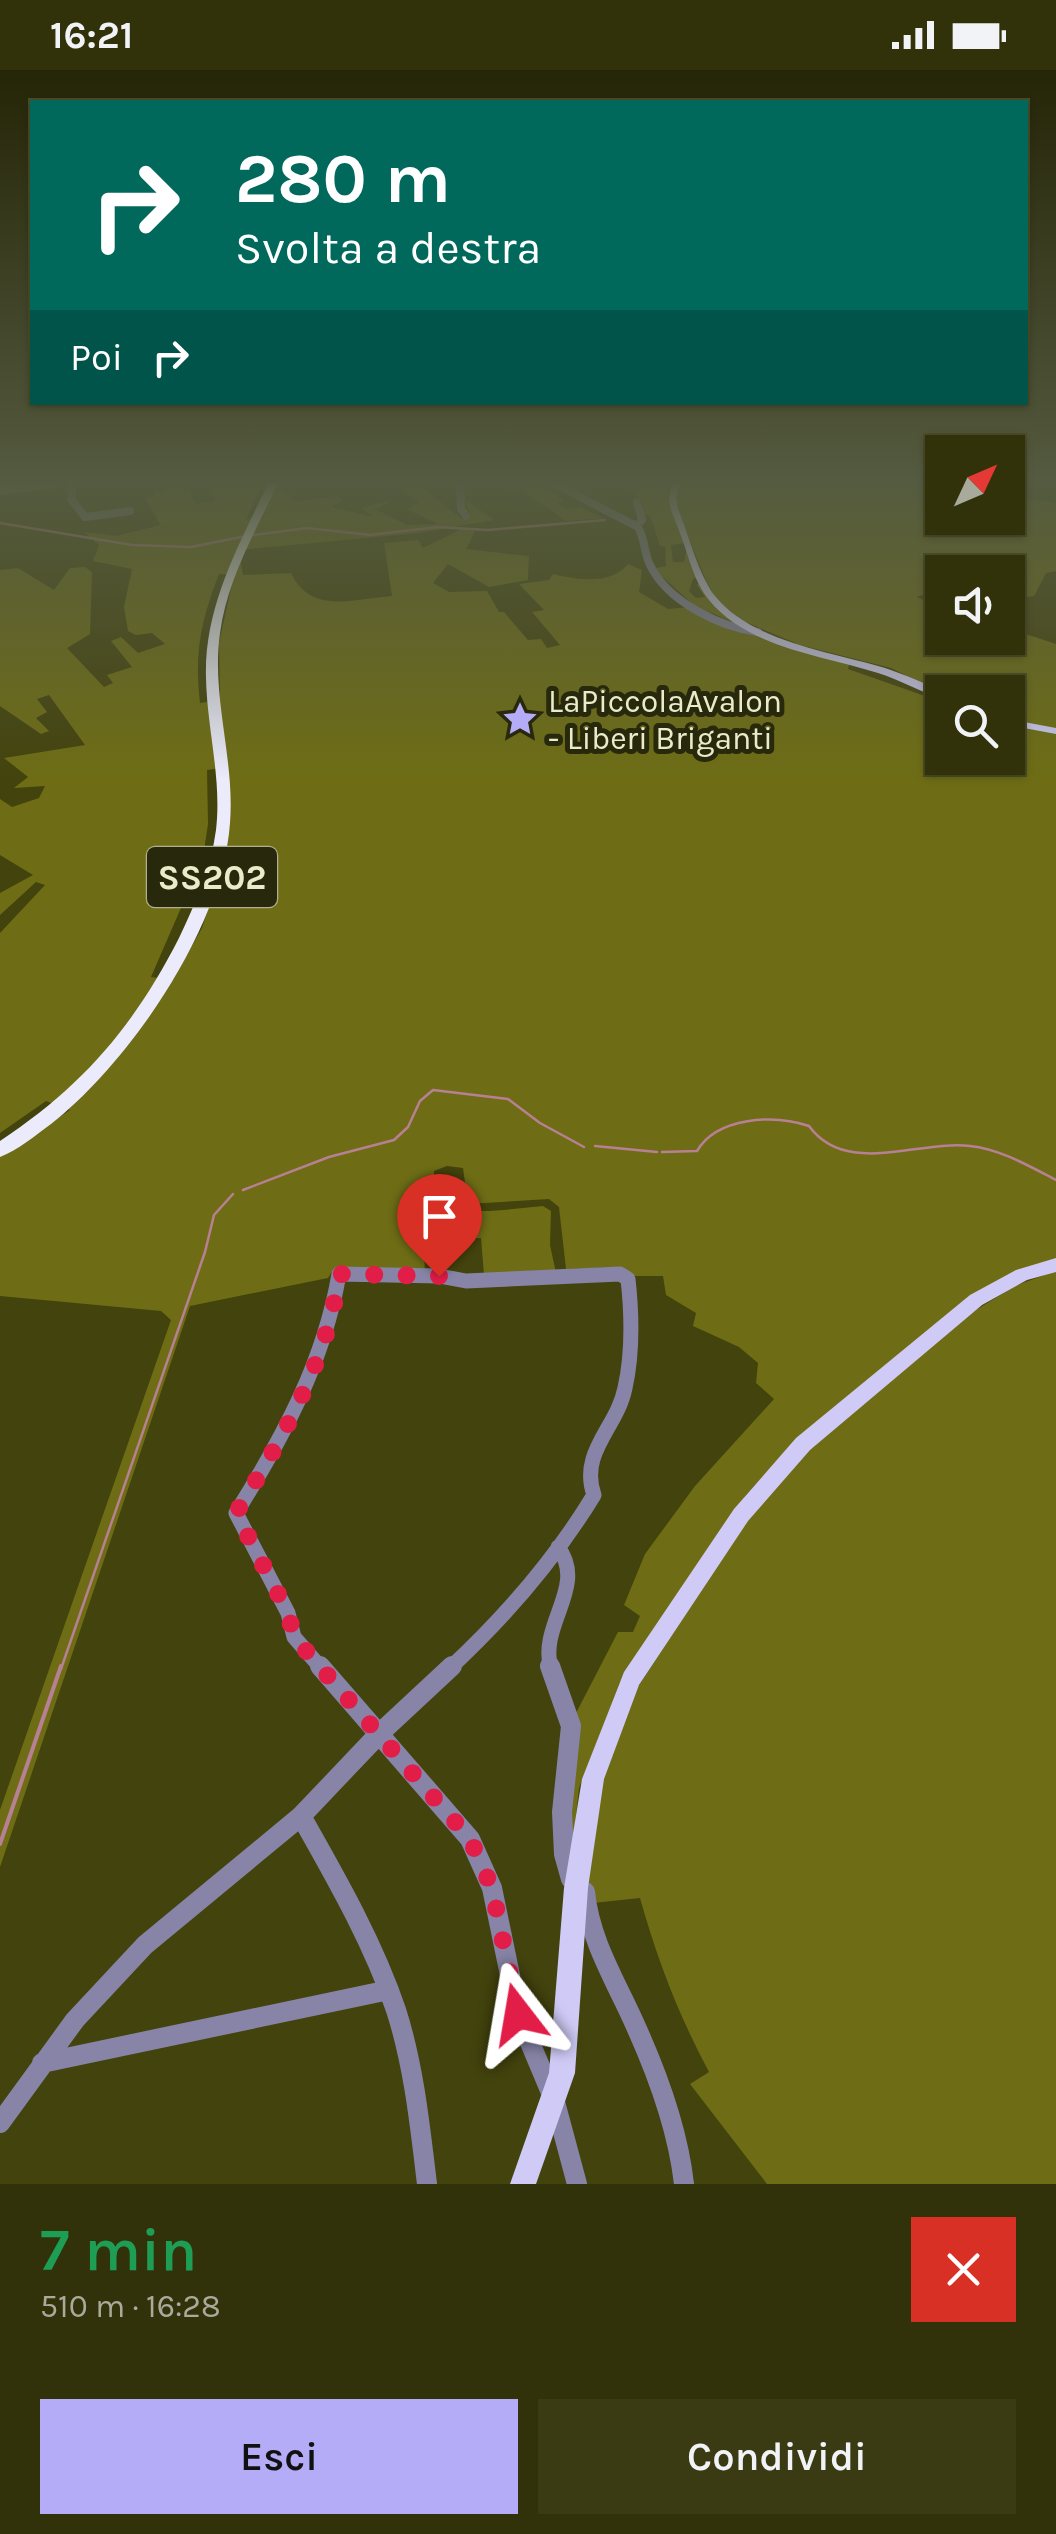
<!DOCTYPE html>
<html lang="it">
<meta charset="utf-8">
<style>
:root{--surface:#32320a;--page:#3a3a13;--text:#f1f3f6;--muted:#a8aa9c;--line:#4d4d2b;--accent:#b5acf8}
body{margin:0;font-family:Karla,sans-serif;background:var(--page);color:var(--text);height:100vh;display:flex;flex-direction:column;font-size:38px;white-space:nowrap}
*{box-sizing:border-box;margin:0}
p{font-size:32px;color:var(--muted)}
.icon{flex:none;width:55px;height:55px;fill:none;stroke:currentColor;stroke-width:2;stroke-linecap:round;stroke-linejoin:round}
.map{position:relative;height:2114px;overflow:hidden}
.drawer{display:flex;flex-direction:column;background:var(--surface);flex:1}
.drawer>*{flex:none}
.guide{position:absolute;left:30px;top:30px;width:998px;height:305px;border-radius:0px;box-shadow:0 2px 8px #0004,0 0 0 2px var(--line);background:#00695c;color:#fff;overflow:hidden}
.needle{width:65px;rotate:46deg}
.controls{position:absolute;left:925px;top:365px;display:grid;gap:20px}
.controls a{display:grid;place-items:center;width:100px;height:100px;border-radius:0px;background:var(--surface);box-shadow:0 2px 8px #0004,0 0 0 2px var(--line);font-size:50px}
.pin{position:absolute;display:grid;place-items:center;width:85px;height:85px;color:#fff;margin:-102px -42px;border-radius:50% 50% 50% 0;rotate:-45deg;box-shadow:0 0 10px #0007}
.pin .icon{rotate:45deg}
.me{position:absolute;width:110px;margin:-55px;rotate:346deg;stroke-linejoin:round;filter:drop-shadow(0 0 8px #0008)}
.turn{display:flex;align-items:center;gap:35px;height:210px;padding:0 40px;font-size:45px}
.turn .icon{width:130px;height:130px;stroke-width:2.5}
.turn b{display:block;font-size:70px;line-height:85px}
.then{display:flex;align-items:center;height:95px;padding:0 40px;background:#0003;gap:20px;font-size:38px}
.round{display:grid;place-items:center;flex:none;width:105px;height:105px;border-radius:0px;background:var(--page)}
.summary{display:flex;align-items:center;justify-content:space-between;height:170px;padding:0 40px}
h1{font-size:60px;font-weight:600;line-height:75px;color:#1e9e55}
.cta{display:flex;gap:20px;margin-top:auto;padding:20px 40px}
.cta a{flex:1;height:115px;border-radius:0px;background:var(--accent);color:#111;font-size:40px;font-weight:600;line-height:115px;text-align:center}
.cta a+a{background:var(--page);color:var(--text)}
.status{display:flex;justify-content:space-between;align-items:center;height:70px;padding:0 50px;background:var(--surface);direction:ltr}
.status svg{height:28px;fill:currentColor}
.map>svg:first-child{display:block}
.green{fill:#6e6d15;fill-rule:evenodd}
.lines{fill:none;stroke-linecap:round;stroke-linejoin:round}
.stream-far1{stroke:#b78093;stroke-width:2.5}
.stream{stroke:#b78093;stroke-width:4}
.minor-far2{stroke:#8784a7;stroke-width:8}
.minor-far1{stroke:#8784a7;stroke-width:15}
.minor{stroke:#8784a7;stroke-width:20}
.major{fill:#cfcbf6;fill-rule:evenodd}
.highway{fill:#ecebfc;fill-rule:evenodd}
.route{stroke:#e11d48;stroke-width:18;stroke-dasharray:0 32.4}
.labels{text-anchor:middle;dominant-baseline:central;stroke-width:10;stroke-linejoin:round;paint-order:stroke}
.far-poi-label{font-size:32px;fill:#eaebc9;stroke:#28280c;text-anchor:start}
.shield{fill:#28280c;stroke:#b0b090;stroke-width:2.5}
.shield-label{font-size:35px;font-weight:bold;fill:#eaebc9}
</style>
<div class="status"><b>16:21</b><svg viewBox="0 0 49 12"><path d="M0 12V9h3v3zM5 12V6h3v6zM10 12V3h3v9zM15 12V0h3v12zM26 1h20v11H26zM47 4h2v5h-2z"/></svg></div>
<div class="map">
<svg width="1056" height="2114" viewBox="0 0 1056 2114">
<rect width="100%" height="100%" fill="#43430d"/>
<path class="green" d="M168 414H188L195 434 215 431 209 414H262L246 449H262L277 414H291L283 420 296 432 337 426 342 431 332 437 374 447 361 438 393 430 375 439 407 455 438 454 407 439 419 434 397 414H418L462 449 471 447 465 430 494 450 419 463 239 480 243 505 291 503C311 545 353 529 392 526L384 473 418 470 423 478 462 459 475 461 466 479 529 486 528 510 489 517 448 494 433 513 449 522 487 521 499 542H504L528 570 541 569 547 578 560 575 532 542 544 540 519 514 549 510 553 504C577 510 611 515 628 494L642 500 639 522 668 539 690 537 766 567 850 591 848 599 942 632V688H1008V654L1056 663V1190L1019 1201 781 1386 746 1425 620 1612 579 1718 572 1782 569 1736 575 1645 618 1562H633L640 1546 624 1535 645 1484 695 1416 774 1329 756 1313 758 1293 739 1277 693 1256 696 1243 666 1225 663 1206H635L618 1197 566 1199 559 1137 549 1129 468 1134 463 1098 447 1096 434 1101V1130C468 1148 506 1139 543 1136L551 1141 550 1175 556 1203 484 1205 481 1168 446 1169 424 1184 425 1202 333 1200 328 1208 190 1236 0 1797V1740L171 1250 161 1241 0 1226V1086L70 1040 46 1031 0 1063V863L45 815 36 812 0 845V823L33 805 0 785V729L12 737 39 728 45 716 14 718 28 707 4 688 85 675 49 625 37 629 47 642 36 648 49 661 41 664 0 636V500L18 498 54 520 70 498 85 497 92 502 90 564 67 578 104 617 113 613 107 605 132 597 111 571 121 567 138 583 165 574 152 563 136 565 128 561 124 537 132 499 93 491 99 475 84 462 116 466 161 455 144 427 154 426 153 420 162 422ZM219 504 234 505 219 573 220 630 200 633C194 583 201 550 219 504ZM228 697 229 749 223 791 202 858 173 910 151 907 203 787 208 754 207 700Z
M543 414 564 431 558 433 565 439 580 437 603 448 566 451 521 419 512 421 504 415Z
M622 414H664L686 473 671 475 673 492H684L687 477 699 507 693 509 689 521 696 528 705 527 697 515 700 510 703 519 749 559 695 536 658 503 656 498 666 496 665 477 660 476 650 445H644L642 430Z
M681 414H942V448H1008V424L1056 434V501L1046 503 1034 526 1008 530V502H942V519L916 527 942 536V568H1008V558L1056 574V659L1008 650V622L942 623 891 598 800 575 741 550 718 531 707 513 675 434 676 420Z
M1056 1201V2114H767L690 2014 709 2002C679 1946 657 1889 640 1828L593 1833 586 1807 597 1730 612 1674 632 1626 753 1441 813 1373 961 1249 1017 1215Z"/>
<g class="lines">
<path class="stream-far1" d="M0 453 132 475 191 477 246 466
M254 465 307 458 370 465 437 457 488 460 605 450
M595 1076 657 1082
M662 1082 697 1081C717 1047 774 1044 809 1056 846 1107 917 1070 970 1076 1000 1079 1029 1096 1056 1110
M243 1120 329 1087 394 1070 408 1057 420 1031 433 1020 508 1029 540 1053 584 1077
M61 1599 205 1182 214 1145 233 1124"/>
<path class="stream" d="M0 1774 61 1596"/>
<path class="minor-far2" d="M73 414 71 429 85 447 130 441
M460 414 461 439 466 446
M555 414 638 457C645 469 644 483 650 495 668 532 720 557 758 562
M0 421 55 414
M636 456 642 450 637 432"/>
<path class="minor-far1" d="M322 1599 294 1567 288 1543 236 1443C283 1367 324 1292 339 1204L439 1206 466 1211 620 1204 628 1209C632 1245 633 1282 625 1318 617 1358 579 1382 594 1425 555 1489 504 1548 449 1599
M551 1599C538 1554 588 1517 558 1477"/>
<path class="minor" d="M320 1596 379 1664
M550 1596 571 1656 562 1742 564 1784 571 1809
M379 1664 470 1769 492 1818 518 1944 555 2032 577 2114
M379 1664 452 1596
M301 1746C336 1808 373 1872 396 1940 414 1996 420 2056 427 2114
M585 1822C590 1872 617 1913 637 1959 659 2008 678 2060 684 2114
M42 1993 389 1920
M0 2053 75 1950 145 1875 301 1746 379 1664"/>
<path class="major" d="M672 414H680L676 427 678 439C689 465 698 504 715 526 752 572 832 582 885 598 906 605 924 613 943 622L942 629C921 622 900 610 878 603 822 585 748 578 709 530 694 512 689 487 681 466 675 447 664 434 672 414Z
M1008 649 1056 658V664L1008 655Z
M1056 1188V1202L1027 1210 982 1235 810 1380 748 1451 639 1615 604 1709 588 1818 575 2003 536 2114H510L549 2003 564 1818 582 1709 624 1602 734 1439 796 1368 970 1225 1016 1200Z"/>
<path class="highway" d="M268 414H278C255 462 227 510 220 563 211 627 235 689 230 753 223 856 131 991 51 1054 36 1065 18 1080 0 1087V1071C83 1016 134 956 179 868 195 834 211 798 216 760 222 709 207 659 206 608 204 537 238 477 268 414Z"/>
</g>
<linearGradient id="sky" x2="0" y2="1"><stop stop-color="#252507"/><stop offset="0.58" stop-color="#555b40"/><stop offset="1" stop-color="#555b40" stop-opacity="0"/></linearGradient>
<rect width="1056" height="710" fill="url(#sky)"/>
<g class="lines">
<path class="route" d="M439 1206 339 1204C329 1289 281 1371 236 1443L288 1543 294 1567 470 1769 492 1818 518 1944"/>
</g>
<defs>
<symbol id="sight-bare" viewBox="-9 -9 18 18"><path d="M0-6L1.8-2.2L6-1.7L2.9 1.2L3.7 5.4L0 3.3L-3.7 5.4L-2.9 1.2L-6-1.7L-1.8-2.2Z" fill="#b5acf8" stroke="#28280c" stroke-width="2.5" paint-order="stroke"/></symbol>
</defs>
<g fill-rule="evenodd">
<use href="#sight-bare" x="495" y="624" width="50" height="50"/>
</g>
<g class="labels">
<g class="far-poi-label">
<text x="548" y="631">LaPiccolaAvalon<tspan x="548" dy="37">- Liberi Briganti</tspan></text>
</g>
<rect class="shield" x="147" y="777" width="130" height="60" rx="8"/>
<g class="shield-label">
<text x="212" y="807">SS202</text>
</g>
</g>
</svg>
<div class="controls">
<a><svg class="needle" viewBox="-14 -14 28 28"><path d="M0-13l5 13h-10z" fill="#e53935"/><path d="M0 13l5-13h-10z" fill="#a8aa9c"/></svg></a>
<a><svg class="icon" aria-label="sound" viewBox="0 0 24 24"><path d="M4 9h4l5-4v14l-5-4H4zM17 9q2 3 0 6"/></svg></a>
<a><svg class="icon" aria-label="search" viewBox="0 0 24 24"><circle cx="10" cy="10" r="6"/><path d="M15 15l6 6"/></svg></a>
</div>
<div class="pin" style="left:439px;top:1206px;background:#d93025"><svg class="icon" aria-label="arrive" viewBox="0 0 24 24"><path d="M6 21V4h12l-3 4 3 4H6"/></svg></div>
<svg class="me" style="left:518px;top:1944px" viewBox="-20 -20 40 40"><path d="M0-17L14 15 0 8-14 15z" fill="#e11d48" stroke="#fff" stroke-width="4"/></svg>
<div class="guide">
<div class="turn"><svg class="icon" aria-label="right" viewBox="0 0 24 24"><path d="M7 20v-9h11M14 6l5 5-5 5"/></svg><div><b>280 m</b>Svolta a destra</div></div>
<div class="then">Poi<svg class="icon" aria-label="right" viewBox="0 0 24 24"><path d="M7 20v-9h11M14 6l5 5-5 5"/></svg></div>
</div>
</div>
<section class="drawer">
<div class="summary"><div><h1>7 min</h1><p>510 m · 16:28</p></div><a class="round" style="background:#d93025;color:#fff"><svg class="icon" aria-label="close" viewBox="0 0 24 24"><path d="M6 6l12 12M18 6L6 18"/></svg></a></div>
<div class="cta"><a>Esci</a><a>Condividi</a></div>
</section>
